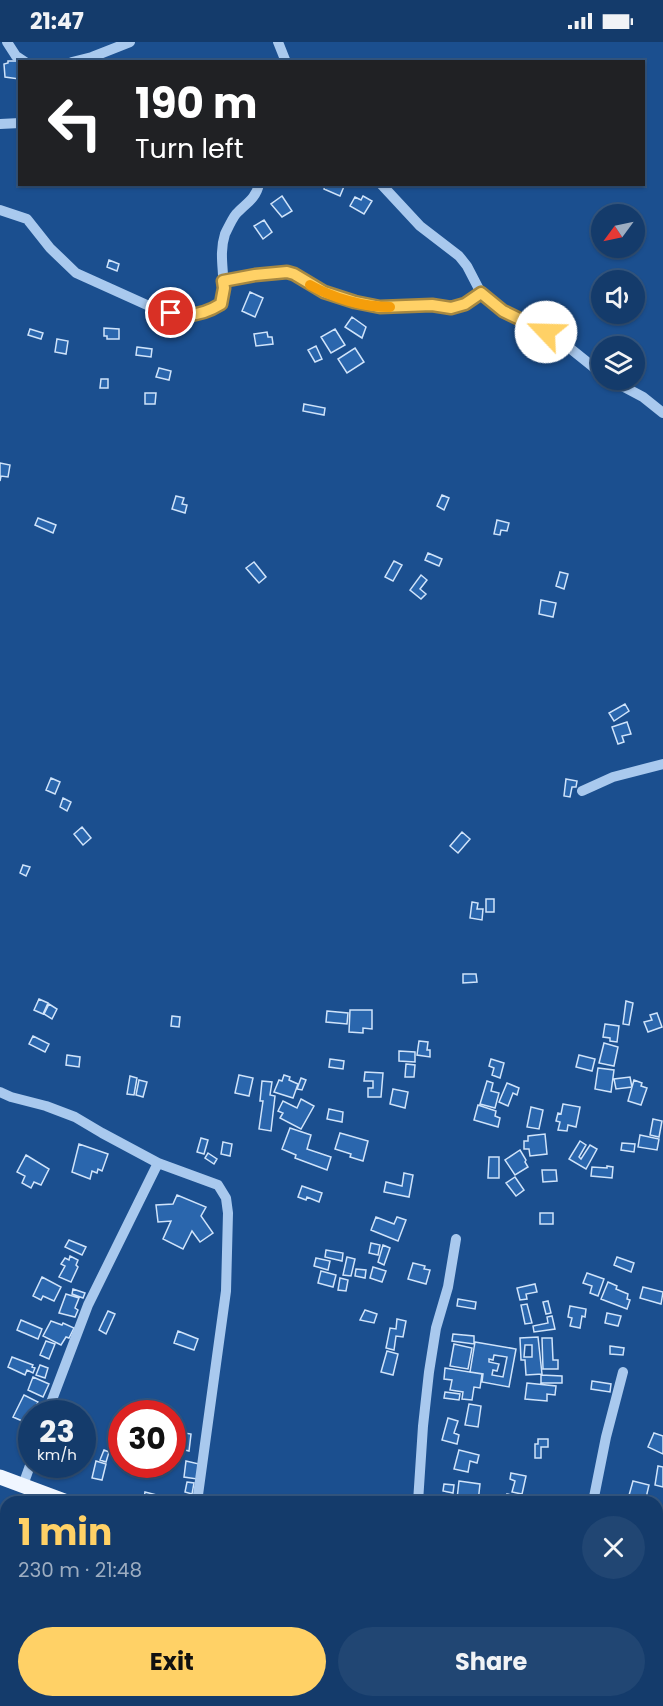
<!DOCTYPE html>
<meta charset="utf-8">
<style>
:root{--surface:#143b6b;--page:#214673;--text:#f1f3f6;--muted:#9dadc1;--line:#33557e;--accent:#ffd166}
body{margin:0;font-family:Poppins,sans-serif;background:var(--page);color:var(--text);height:100vh;display:flex;flex-direction:column;font-size:22px;white-space:nowrap}
*{box-sizing:border-box;margin:0}
p{font-size:20px;color:var(--muted)}
.icon{flex:none;width:33px;height:33px;fill:none;stroke:currentColor;stroke-width:2;stroke-linecap:round;stroke-linejoin:round}
.map{position:relative;flex:1;overflow:hidden}
.side{position:absolute;left:0px;top:1454px;width:663px;height:212px;display:flex;flex-direction:column;background:var(--surface);border-radius:18px 18px 0 0;box-shadow:0 2px 4px #0004,0 0 0 2px var(--line)}
.side>*{flex:none}
.banner{position:absolute;left:18px;top:18px;width:627px;height:126px;border-radius:0px;box-shadow:0 2px 4px #0004,0 0 0 2px var(--line);background:#202124;color:#fff;overflow:hidden}
.needle{width:39px;rotate:237deg}
.fabs{position:absolute;left:591px;top:162px;display:grid;gap:12px}
.fabs a{display:grid;place-items:center;width:54px;height:54px;border-radius:50%;background:var(--surface);box-shadow:0 2px 4px #0004,0 0 0 2px var(--line);font-size:30px}
.speed{position:absolute;left:18px;top:1358px;display:flex;gap:12px;font-size:30px;font-weight:700;text-align:center}
.speed>*{display:grid;place-content:center;width:78px;height:78px;border-radius:50%;background:var(--surface);box-shadow:0 2px 4px #0004,0 0 0 2px var(--line);line-height:1}
.speed small{font-size:15px;font-weight:400}
.speed .limit{border:9px solid #d22;background:#fff;color:#111}
.pin{position:absolute;display:grid;place-items:center;width:51px;height:51px;color:#fff;margin:-26px;border:3px solid #fff;border-radius:50%;box-shadow:0 2px 6px #0007}
.me{position:absolute;width:66px;margin:-33px;rotate:294deg;stroke-linejoin:round;filter:drop-shadow(0 0 4px #0008)}
.turn{display:flex;align-items:center;gap:21px;height:126px;padding:0 18px;font-size:27px}
.turn .icon{width:78px;height:78px;stroke-width:2.5}
.turn b{display:block;font-size:42px;line-height:51px}
.round{display:grid;place-items:center;flex:none;width:63px;height:63px;border-radius:32px;background:var(--page)}
.headline{display:flex;align-items:center;justify-content:space-between;height:102px;padding:0 18px}
h1{font-size:36px;font-weight:700;line-height:45px;color:var(--accent)}
.primary-button{display:flex;gap:12px;margin-top:auto;padding:12px 18px}
.primary-button a{flex:1;height:69px;border-radius:36px;background:var(--accent);color:#111;font-size:24px;font-weight:700;line-height:69px;text-align:center}
.primary-button a+a{background:var(--page);color:var(--text)}
.status{display:flex;justify-content:space-between;align-items:center;height:42px;padding:0 30px;background:var(--surface);direction:ltr}
.status svg{height:16px;fill:currentColor}
.map>svg:first-child{display:block}
.building{fill:#2a66ad;stroke:#cfe3fa;stroke-width:1.5;fill-rule:evenodd}
.lines{fill:none;stroke-linecap:round;stroke-linejoin:round}
.minor{stroke:#a9c9ee;stroke-width:10}
.major{stroke:#f0f6ff;stroke-width:15}
.route-casing{stroke:#a68842;stroke-width:15}
.route{stroke:#ffd166;stroke-width:10}
.slow{stroke:#f59e0b;stroke-width:10}
</style>
<div class="status"><b>21:47</b><svg viewBox="0 0 49 12"><path d="M0 12V9h3v3zM5 12V6h3v6zM10 12V3h3v9zM15 12V0h3v12zM26 1h20v11H26zM47 4h2v5h-2z"/></svg></div>
<div class="map">
<svg width="663" height="1664" viewBox="0 0 663 1664">
<rect width="100%" height="100%" fill="#1b4f8f"/>
<path class="building" d="M8 19H18L19 37 5 35 4 22 8 21Z
M325 142H345L340 154 324 147Z
M282 154 292 169 282 175 271 162Z
M363 154 372 159 364 172 350 164 355 155 361 158Z
M264 178 272 190 263 197 254 184Z
M109 218 119 222 117 229 107 225Z
M250 250 263 256 255 275 242 269Z
M352 275 366 285 362 296 345 285Z
M104 286 119 287V297H107V294H104Z
M30 287 43 291 41 297 28 293Z
M335 287 345 303 331 311 321 295Z
M267 290 268 295H272L273 302 256 304 254 292Z
M57 297 68 299 66 312 55 310Z
M316 304 322 317 315 320 308 308Z
M137 305 152 307 151 315 136 313Z
M355 306 364 320 347 331 338 317Z
M159 326 171 329 169 338 156 335Z
M101 337H108V346H100Z
M145 351H156L155 362H145Z
M304 362 325 366 324 373 303 369Z
M0 421 10 423 8 435 1 434 0 439Z
M442 453 449 456 444 468 437 464Z
M176 454 184 456 182 462 187 463 185 471 172 467Z
M38 476 56 483 53 491 35 483Z
M497 478 509 481 507 489 501 488 500 493 494 492Z
M428 511 442 517 439 524 425 518Z
M394 519 402 523 393 539 385 535Z
M254 520 266 535 259 541 246 526Z
M560 530 568 532 564 547 556 544Z
M421 533 427 538 420 547 426 552 421 557 410 548Z
M541 558 556 561 553 575 539 572Z
M625 662 629 669 614 679 609 671Z
M627 680 631 692 622 694 624 700 618 702 612 685Z
M51 736 60 740 55 752 46 748Z
M566 737 577 739 576 745H572L570 755 564 754Z
M63 756 71 760 67 769 60 765Z
M82 785 91 796 83 803 74 792Z
M462 790 470 797 458 811 450 804Z
M23 823 30 825 26 834 20 831Z
M486 857H494V870H486Z
M472 860 478 861 477 867H483L482 878 470 876Z
M463 932H476L477 940 463 941Z
M39 957 48 961 43 972 34 968Z
M626 959 633 961 629 983 623 982Z
M49 962 57 967 52 977 44 972Z
M350 968H372V987L363 986V991L349 990Z
M327 969 348 971 347 982 326 980Z
M657 971 662 985 648 990 644 980 652 978 650 973Z
M172 974 180 975 179 985 171 984Z
M605 982 619 984 617 1000 610 999V996L603 995Z
M33 994 49 1002 45 1010 29 1002Z
M419 999 428 1000 427 1008H430V1015L417 1013Z
M604 1001 618 1005 614 1024 599 1021Z
M399 1009 415 1010V1020L399 1019Z
M67 1013 80 1015 79 1025 66 1023Z
M579 1013 595 1017 592 1029 576 1025Z
M330 1017 344 1019 343 1027 329 1025Z
M491 1017 504 1021 500 1036 492 1033 494 1026 489 1024Z
M406 1022 415 1023 414 1035H405Z
M598 1026 614 1028 611 1050 595 1047Z
M365 1030 383 1031 381 1055H368V1046H373V1039H364Z
M239 1033 253 1036 249 1054 235 1051Z
M284 1033 290 1035 289 1038 298 1042 293 1056 274 1050 279 1038 282 1039Z
M130 1034 137 1036 134 1053 127 1052Z
M630 1035 632 1045 616 1047 614 1037Z
M301 1036 306 1038 302 1048 297 1047Z
M139 1038 147 1040 143 1055 136 1053Z
M634 1038 642 1041 641 1044 647 1046 641 1063 628 1059Z
M262 1039 272 1040 270 1053 275 1054 271 1089 259 1087 263 1059H260Z
M487 1039 493 1041 491 1049 499 1051 495 1066 480 1062Z
M507 1041 519 1046 517 1053 513 1051 508 1064 499 1060Z
M393 1047 408 1050 405 1066 390 1062Z
M301 1057 314 1064 301 1087 280 1076 283 1071 278 1069 283 1059 297 1066Z
M563 1062 580 1065 576 1085 568 1083 567 1089 558 1088 560 1080 556 1079 558 1071 561 1072Z
M478 1063 496 1069 495 1074 500 1076 498 1085 474 1078Z
M531 1065 543 1068 539 1087 527 1085Z
M329 1067 343 1070 342 1080 327 1077Z
M653 1077 662 1079 659 1095 650 1093Z
M290 1086 311 1093 307 1107 331 1115 327 1128 295 1116 296 1113 282 1107Z
M340 1091 368 1099 363 1119 350 1115 351 1112 335 1107Z
M545 1092 547 1112 530 1114 529 1107H524V1099H528V1094Z
M640 1093 659 1097 657 1108 638 1105Z
M201 1096 208 1098 204 1112 197 1110Z
M580 1099 586 1103 579 1115 581 1117 590 1103 597 1107 586 1127 569 1117Z
M223 1100 232 1102 230 1114 221 1112Z
M622 1101 635 1102 634 1110 621 1108Z
M79 1102 108 1112 102 1129 98 1127 97 1131 92 1129 90 1137 72 1130Z
M520 1108 526 1118 525 1120 528 1125 515 1133 505 1118Z
M208 1111 217 1117 214 1122 205 1116Z
M26 1113 49 1127 41 1143 34 1140 31 1146 22 1141 25 1134 17 1130Z
M489 1115H499V1136H488Z
M607 1124 613 1125 612 1136 591 1134 592 1125 607 1126Z
M542 1128H556L557 1139 543 1140Z
M404 1131 413 1133 409 1155 384 1150 386 1140 402 1144Z
M515 1135 524 1148 516 1154 506 1141Z
M302 1144 322 1151 319 1160 307 1155 306 1158 298 1155Z
M177 1153 206 1165 201 1174 213 1191 200 1200 192 1189 183 1207 163 1197 171 1179 158 1180 156 1163 173 1162Z
M540 1171H553V1182H540Z
M376 1175 394 1182 397 1175 406 1178 398 1199 371 1188Z
M69 1198 86 1205 82 1213 65 1205Z
M371 1201 380 1203 378 1213 369 1211Z
M383 1203 390 1206 384 1223 378 1220Z
M326 1208 343 1211 342 1219 325 1215Z
M70 1214 78 1218 76 1223 78 1225 71 1240 59 1235 65 1224 61 1222 65 1216 69 1218Z
M347 1215 355 1217 351 1234 343 1233Z
M617 1215 634 1221 631 1230 614 1223Z
M316 1216 330 1219 328 1228 314 1224Z
M413 1221 425 1224 424 1227 430 1228 426 1242 408 1237Z
M373 1225 386 1229 382 1240 370 1236Z
M356 1227 366 1228 365 1236 355 1234Z
M321 1229 336 1233 333 1245 318 1241Z
M587 1231 604 1237 598 1254 590 1251 592 1244 583 1241Z
M42 1235 61 1245 54 1259 43 1254 41 1258 33 1254Z
M340 1236 348 1238 346 1249 338 1248Z
M608 1240 617 1244 616 1247 628 1252 627 1257 630 1258 627 1267 601 1257Z
M535 1242 537 1250 526 1252 527 1257 520 1258 517 1246Z
M643 1245 663 1250 661 1262 640 1256Z
M73 1247 85 1251 83 1256 72 1252Z
M66 1252 79 1256 75 1266 78 1268 75 1275 59 1271Z
M458 1257 476 1260 475 1267 457 1264Z
M548 1259 551 1271 546 1272 543 1260Z
M527 1262 532 1281 525 1282 521 1263Z
M570 1264 586 1267 585 1275 582 1274 580 1286 570 1284 572 1276 568 1275Z
M365 1268 377 1272 374 1281 360 1278Z
M108 1269 115 1272 106 1292 99 1288Z
M607 1271 621 1274 618 1284 605 1281Z
M552 1274 555 1287 534 1290 533 1284 548 1281 547 1275Z
M397 1277 406 1279 403 1295 396 1294 394 1308 386 1306 390 1286 396 1287Z
M21 1278 42 1287 38 1297 17 1288Z
M51 1279 62 1283 63 1281 74 1286 69 1296 66 1295 61 1303 43 1294Z
M178 1289 198 1297 194 1308 174 1301Z
M453 1292 474 1294V1302L452 1299Z
M538 1295 542 1332 526 1333 525 1318H521L520 1296ZM525 1303H532V1315H524Z
M542 1296H552L553 1318H558V1327H543Z
M46 1299 55 1302 49 1317 40 1313Z
M475 1300 516 1307 509 1345 482 1340 483 1332 470 1330ZM494 1313 507 1315 503 1335 492 1333 493 1328 497 1329 499 1322 489 1320V1317L493 1318Z
M454 1302 472 1306 468 1327 450 1324Z
M610 1304 624 1306 623 1313 610 1312Z
M387 1309 398 1312 393 1333 381 1330Z
M12 1315 33 1323 32 1325 35 1326 33 1331 27 1328 25 1333 8 1325Z
M40 1323 48 1326 45 1336 36 1333Z
M445 1326 482 1332 480 1346 474 1345 472 1358 462 1357 463 1350 450 1348 452 1338 444 1337Z
M541 1333 562 1334V1341H541Z
M33 1335 49 1342 43 1355 28 1348Z
M592 1339 611 1342 610 1350 591 1347Z
M527 1341 556 1344 555 1353 547 1352V1359L525 1357Z
M445 1350 460 1352 459 1358 444 1356Z
M24 1353 38 1360 27 1381 13 1375Z
M469 1362 481 1364 478 1385 465 1383Z
M448 1376 458 1379 454 1391 459 1393 457 1402 442 1398Z
M179 1390 191 1392 189 1409 181 1407 182 1398H178Z
M654 1391 663 1394V1412L648 1405Z
M538 1397H548V1405H541V1416H535V1402H538Z
M172 1404 178 1406 176 1419 172 1418Z
M104 1408 109 1410 106 1420 100 1418Z
M459 1408 479 1413 477 1421 470 1419 468 1430 454 1427Z
M96 1419 106 1422 102 1438 92 1436Z
M186 1419 199 1422 197 1437 184 1435Z
M658 1424 663 1425V1445L655 1443Z
M511 1431 526 1434 522 1452 512 1450 515 1439 510 1437Z
M459 1439 480 1442 478 1460 457 1457Z
M633 1439 649 1443 645 1460 628 1457Z
M187 1440 194 1441 192 1452 185 1450Z
M444 1442 454 1443 453 1451 443 1449Z
M145 1450 157 1453V1457L149 1455V1458L144 1457Z
M507 1452 518 1454 517 1460H506Z
M657 1610H663V1621H657Z
M663 1649 662 1664H639V1659H657V1653H660V1650Z
M193 1659H219L217 1664H192Z
M347 1659H365V1664H346Z
M401 1659H428V1664H401Z"/>
<g class="lines">
<path class="minor" d="M7 0 16 14 25 20
M278 0 286 20
M72 20 92 15 130 0
M0 82 20 81
M381 142 420 184 459 214 467 224 481 251 486 256 503 269 556 295 602 332
M0 168 27 177 50 206 76 231 158 268 184 274 202 272 221 262C228 238 217 217 225 192 228 186 232 177 236 172 245 162 256 157 259 142
M223 239 255 233 287 230 294 232 324 250 355 260 380 265 432 263 451 266 465 262 481 251
M611 338 643 355 663 371
M582 749 613 735 663 722
M0 1050 11 1055 46 1064 75 1075 102 1091 158 1121 218 1143 226 1156 228 1171 226 1249 197 1460
M47 1371 88 1263 158 1121
M23 1443 32 1418
M418 1460 423 1384 429 1330 436 1286 448 1245 456 1197
M593 1460 606 1395 623 1330
M155 1664 157 1659"/>
<path class="major" d="M0 1435 67 1460
M657 1577 663 1579"/>
</g>
<g class="lines">
<defs>
<path id="route" d="M171 271C189 276 205 272 221 262L224 246 223 239 255 233 287 230 294 232 324 250 355 260 380 265 432 263 451 266 465 262 481 251 503 269 546 290"/>
</defs>
<use href="#route" class="route-casing"/>
<use href="#route" class="route"/>
<path class="slow" d="M310 243C333 256 363 265 390 265"/>
</g>
</svg>
<div class="fabs">
<a><svg class="needle" viewBox="-14 -14 28 28"><path d="M0-13l5 13h-10z" fill="#e53935"/><path d="M0 13l5-13h-10z" fill="#9dadc1"/></svg></a>
<a><svg class="icon" aria-label="sound" viewBox="0 0 24 24"><path d="M4 9h4l5-4v14l-5-4H4zM17 9q2 3 0 6"/></svg></a>
<a><svg class="icon" aria-label="layers" viewBox="0 0 24 24"><path d="M12 4l9 5-9 5-9-5zM3 14l9 5 9-5"/></svg></a>
</div>
<div class="speed"><div>23<small>km/h</small></div><div class="limit">30</div></div>
<div class="pin" style="left:171px;top:271px;background:#d93025"><svg class="icon" aria-label="arrive" viewBox="0 0 24 24"><path d="M6 21V4h12l-3 4 3 4H6"/></svg></div>
<svg class="me" style="left:546px;top:290px" viewBox="-20 -20 40 40"><circle r="19" fill="#fff"/><path d="M0-13L10 11 0 6-10 11z" fill="#ffd166"/></svg>
<div class="banner">
<div class="turn"><svg class="icon" aria-label="left" viewBox="0 0 24 24"><path d="M17 20v-9H6M10 6l-5 5 5 5"/></svg><div><b>190 m</b>Turn left</div></div>
</div>
<section class="side">
<div class="headline"><div><h1>1 min</h1><p>230 m · 21:48</p></div><a class="round"><svg class="icon" aria-label="close" viewBox="0 0 24 24"><path d="M6 6l12 12M18 6L6 18"/></svg></a></div>
<div class="primary-button"><a>Exit</a><a>Share</a></div>
</section>
</div>
